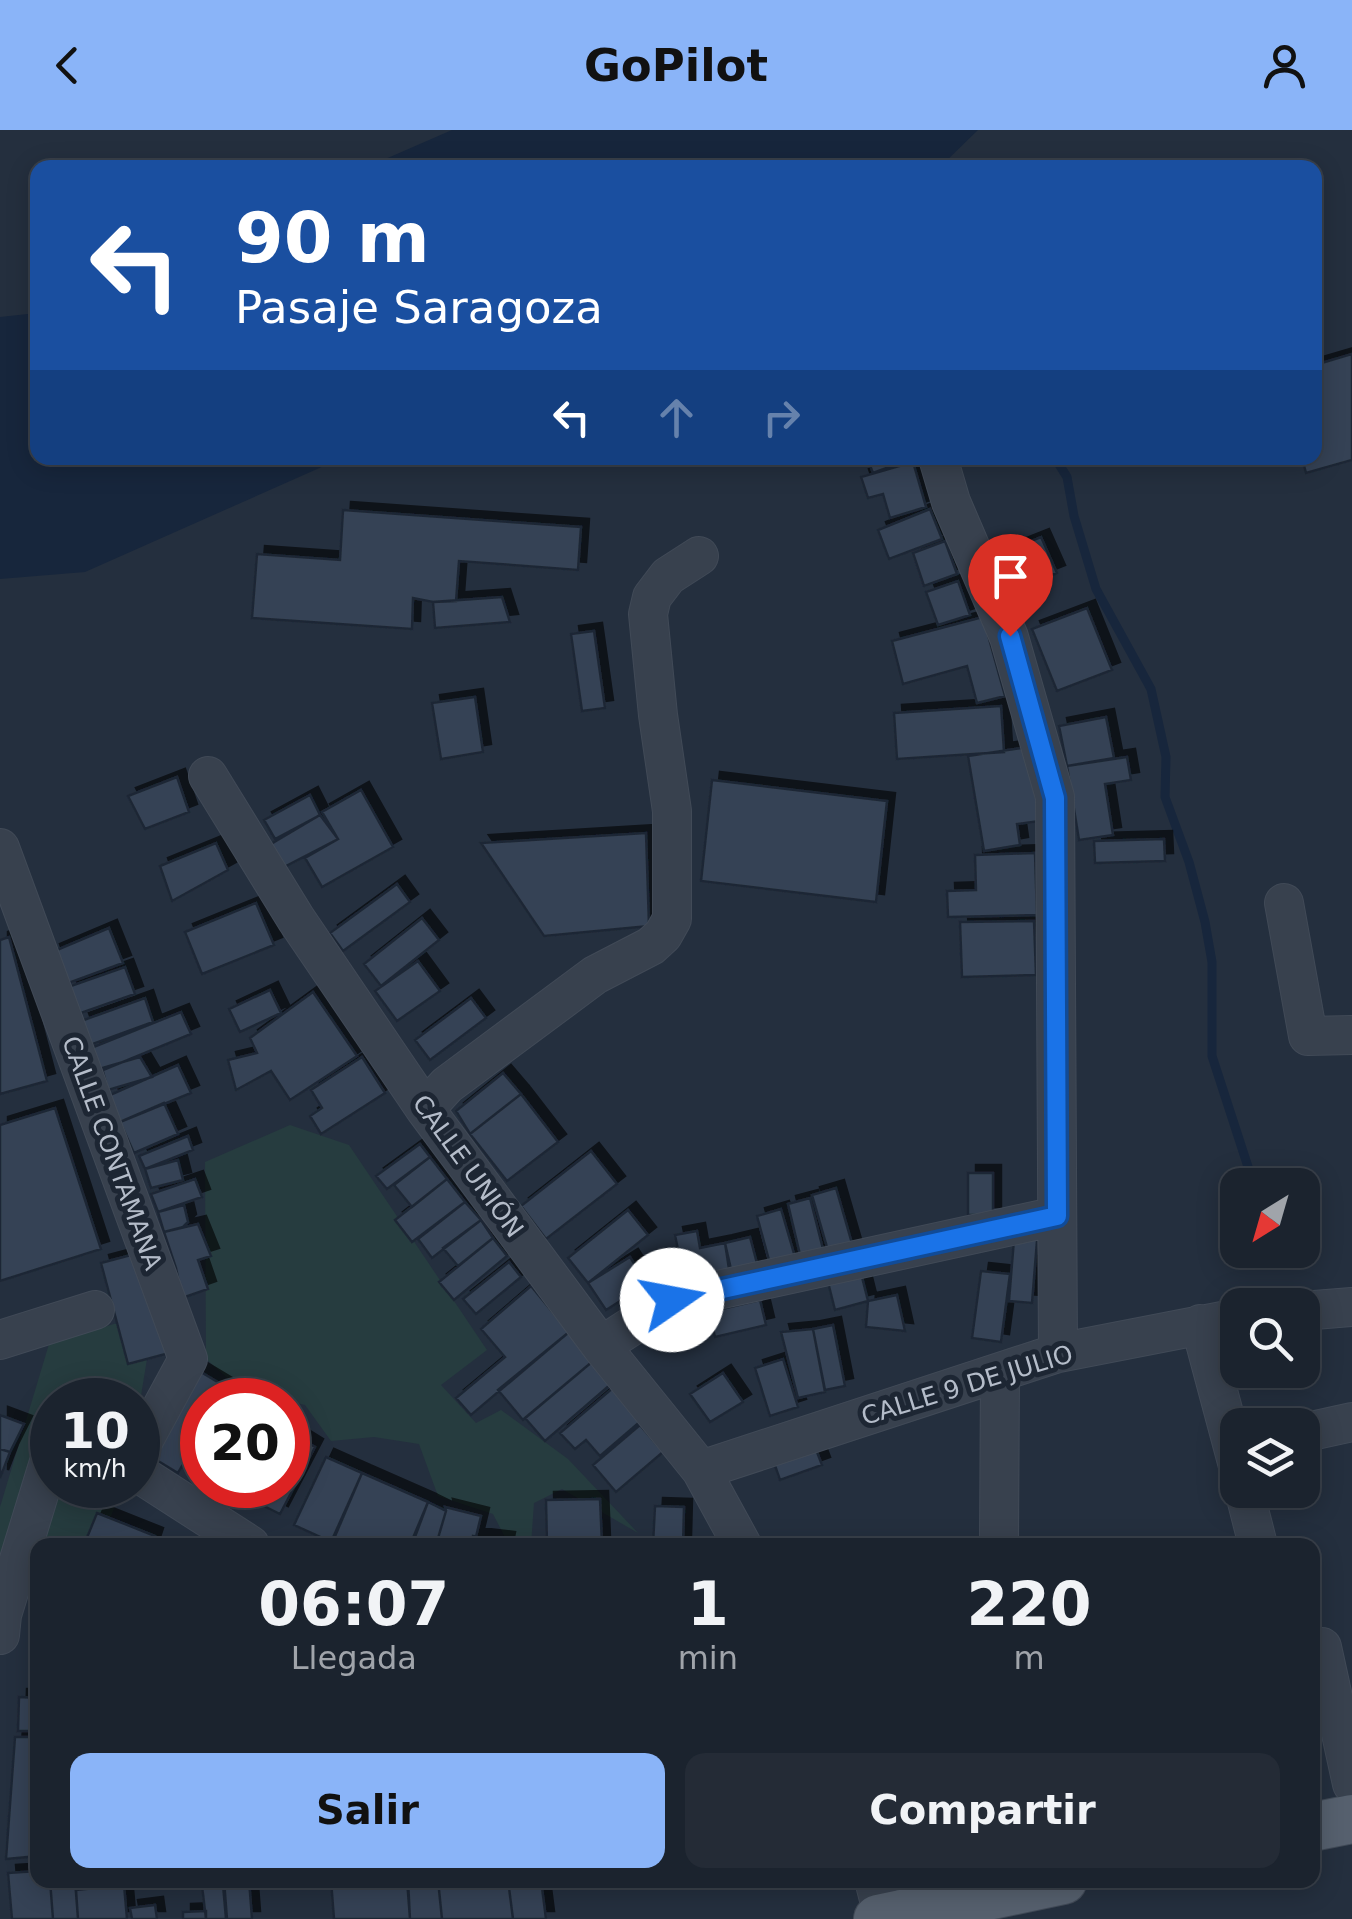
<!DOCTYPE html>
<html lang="es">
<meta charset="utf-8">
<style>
:root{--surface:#1b232e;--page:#242b36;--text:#f1f3f6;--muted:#a0a4aa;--line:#39404a;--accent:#8ab4f8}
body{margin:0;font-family:"DejaVu Sans",sans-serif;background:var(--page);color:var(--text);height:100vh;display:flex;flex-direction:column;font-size:38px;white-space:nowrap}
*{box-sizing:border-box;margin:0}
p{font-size:32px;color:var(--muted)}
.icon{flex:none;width:55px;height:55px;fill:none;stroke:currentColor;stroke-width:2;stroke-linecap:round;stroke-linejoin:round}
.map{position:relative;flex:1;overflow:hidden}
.side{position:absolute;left:30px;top:1408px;width:1290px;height:350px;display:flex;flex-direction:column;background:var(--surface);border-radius:20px;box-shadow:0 5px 25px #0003,0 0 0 2px var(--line)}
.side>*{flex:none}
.hud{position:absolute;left:30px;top:30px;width:1292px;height:305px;border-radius:20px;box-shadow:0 5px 25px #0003,0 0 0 2px var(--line);background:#1a4fa0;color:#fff;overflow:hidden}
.needle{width:65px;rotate:217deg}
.tools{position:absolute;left:1220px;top:1038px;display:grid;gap:20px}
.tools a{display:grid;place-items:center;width:100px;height:100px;border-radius:20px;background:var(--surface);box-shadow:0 5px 25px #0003,0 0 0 2px var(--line);font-size:50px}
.speed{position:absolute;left:30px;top:1248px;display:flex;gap:20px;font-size:50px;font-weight:700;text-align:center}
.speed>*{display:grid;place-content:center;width:130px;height:130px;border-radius:50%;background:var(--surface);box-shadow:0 5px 25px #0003,0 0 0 2px var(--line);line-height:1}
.speed small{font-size:25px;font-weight:400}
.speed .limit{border:15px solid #d22;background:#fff;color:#111}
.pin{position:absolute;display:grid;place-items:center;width:85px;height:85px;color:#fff;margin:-102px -42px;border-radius:50% 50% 50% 0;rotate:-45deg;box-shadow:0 0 10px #0007}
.pin .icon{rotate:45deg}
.me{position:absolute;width:110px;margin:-55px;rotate:78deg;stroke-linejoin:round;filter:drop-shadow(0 0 8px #0008)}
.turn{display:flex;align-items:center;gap:35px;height:210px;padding:0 40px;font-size:45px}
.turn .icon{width:130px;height:130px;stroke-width:2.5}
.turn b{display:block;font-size:70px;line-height:85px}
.lanes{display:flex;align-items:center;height:95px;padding:0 40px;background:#0003;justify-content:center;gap:50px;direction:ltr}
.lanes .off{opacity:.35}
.eta{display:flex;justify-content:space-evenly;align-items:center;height:170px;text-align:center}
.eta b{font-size:60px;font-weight:800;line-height:70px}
.primary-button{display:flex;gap:20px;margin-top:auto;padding:20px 40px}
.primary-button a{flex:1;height:115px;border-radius:20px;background:var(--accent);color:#111;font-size:40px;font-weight:800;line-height:115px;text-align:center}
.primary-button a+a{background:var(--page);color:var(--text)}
header{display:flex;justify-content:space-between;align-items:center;height:130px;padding:0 40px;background:var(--accent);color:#111;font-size:45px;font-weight:800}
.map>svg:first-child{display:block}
.green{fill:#263c3f}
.water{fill:#17263c}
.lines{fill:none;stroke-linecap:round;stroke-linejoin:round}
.stream{stroke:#17263c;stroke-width:9}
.building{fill:#364354;stroke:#1f2835;stroke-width:2.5;filter:url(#shadow)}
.minor-casing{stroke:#414a57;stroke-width:40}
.major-casing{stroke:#414a57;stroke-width:50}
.minor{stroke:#38414e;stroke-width:38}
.major{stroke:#56606e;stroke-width:48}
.route-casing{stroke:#114b97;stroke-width:25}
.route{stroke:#1a73e8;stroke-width:18}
.labels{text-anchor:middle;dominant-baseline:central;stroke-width:10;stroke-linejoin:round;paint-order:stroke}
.street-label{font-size:25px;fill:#b4bcc9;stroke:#1d2633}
</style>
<header><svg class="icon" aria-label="back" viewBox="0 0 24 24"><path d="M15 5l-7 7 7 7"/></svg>GoPilot<svg class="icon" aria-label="person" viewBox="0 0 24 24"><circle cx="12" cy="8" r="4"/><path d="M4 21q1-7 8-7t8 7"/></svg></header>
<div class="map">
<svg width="1352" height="1789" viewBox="0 0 1352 1789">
<defs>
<filter id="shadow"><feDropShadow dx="8" dy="-8" stdDeviation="0" flood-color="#0009"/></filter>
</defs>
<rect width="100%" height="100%" fill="#242f3e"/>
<path class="green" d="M290 995 349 1015 487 1220 441 1255 476 1293 501 1280 568 1329 638 1403 562 1359 534 1373 531 1415H509L493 1384 438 1366 419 1314 374 1307 331 1311 305 1275 240 1259 206 1229 205 1032Z
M117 1193 128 1234 147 1229 138 1284V1270H52V1355H122L101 1415H38L37 1441 0 1427V1377L49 1214Z"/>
<path class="water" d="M452 0H978L940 37H367Z
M37 183 38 328H342L85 442 0 449V187Z"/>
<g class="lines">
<path class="stream" d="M1055 328 1067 347 1074 386 1096 459 1151 559 1166 627 1165 667 1189 732 1205 792 1212 832V926L1251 1046"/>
</g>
<path class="building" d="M1352 224V330L1306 343 1302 328H1315V235Z
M867 328H907L908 330 873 343Z
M913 332 926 377 890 388 883 364 868 368 861 347Z
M930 379 942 409 889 429 878 400Z
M343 380 581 397 578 440 459 431 456 471 433 472 413 468 412 499 252 488 257 424 340 430Z
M1041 407 1057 443 1017 459 1001 423Z
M945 411 957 444 924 456 913 423Z
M958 451 970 485 938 495 926 462Z
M502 467 510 492 435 498 433 472Z
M1087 478 1112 540 1057 561 1032 499Z
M983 487 1005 566 977 573 967 536 903 554 892 511Z
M594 501 605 578 582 581 571 504Z
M475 567 483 622 441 629 432 573Z
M1001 576 1004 622 897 629 894 583Z
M1106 587 1114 628 1067 636 1059 596Z
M1028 617 1040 691 1017 694 1020 715 984 721 968 626Z
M1127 627 1131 650 1105 654 1113 705 1079 710 1067 636Z
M177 647 189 682 145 699 128 666Z
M712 650 887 671 876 772 701 751Z
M361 660 393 717 322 757 305 728 338 709 322 682Z
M310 665 320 685 275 709 264 690Z
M320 685 338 709 284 737 271 714Z
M646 703 649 796 544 806 481 713Z
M1164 709 1165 731 1095 733 1094 711Z
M216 713 228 740 172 771 160 736Z
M1035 723 1037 785 948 787 947 761 976 760 975 725Z
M397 754 410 772 343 821 330 803Z
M256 773 274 815 202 844 185 802Z
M422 788 439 810 381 856 364 834Z
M1034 791 1036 845 962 847 960 792Z
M109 798 123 833 63 855 52 822Z
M9 807 47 951 0 964V810Z
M418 831 440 861 397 891 375 861Z
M125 837 135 864 78 884 68 857Z
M270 860 281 883 240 902 229 879Z
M313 862 357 926 290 970 271 941 236 960 228 930 257 923 250 908Z
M145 868 153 892 90 915 81 891Z
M471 868 486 888 430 930 415 910Z
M181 882 191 904 101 941 91 918Z
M140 927 152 947 108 960 102 938Z
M362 927 385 963 321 1004 310 986 322 978 311 960Z
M178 935 191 963 120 992 110 965Z
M503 943 521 964 470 1004 456 981Z
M521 964 558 1012 507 1051 470 1004Z
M164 973 178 1004 134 1023 120 992Z
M55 978 101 1119 0 1151V995Z
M188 1006 193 1020 145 1039 139 1026Z
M420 1014 430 1027 387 1059 376 1046Z
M591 1021 617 1054 546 1109 521 1076Z
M430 1027 447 1049 412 1077 394 1055Z
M178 1030 183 1050 151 1058 145 1039Z
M968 1043H993V1085H968Z
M195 1049 202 1067 158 1082 151 1064Z
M447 1049 465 1072 412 1112 395 1090Z
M836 1058 853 1117 829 1124 812 1065Z
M810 1068 825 1127 802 1133 788 1074Z
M465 1072 481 1090 432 1128 418 1109Z
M184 1075 188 1092 183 1097 164 1102 158 1082Z
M781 1079 797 1134 772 1141 757 1086Z
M628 1080 648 1105 588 1153 568 1128Z
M481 1090 493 1108 458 1136 443 1118Z
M198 1094 211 1126 198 1130 208 1159 182 1168 176 1138 164 1102Z
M1015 1097 1038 1098 1032 1173 1009 1171Z
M697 1101 700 1118 725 1113 731 1152 686 1160 675 1105Z
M750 1107 759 1141 733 1148 725 1113Z
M493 1108 507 1126 454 1170 439 1152Z
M146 1121 173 1222 128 1234 101 1133Z
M630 1127 647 1154 606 1180 588 1153Z
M509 1132 521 1147 476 1184 463 1169Z
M860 1139 868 1171 835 1180 827 1148Z
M981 1141 1010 1144 1001 1212 972 1208Z
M531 1156 569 1202 471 1285 456 1268 505 1227 481 1199Z
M897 1165 905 1201 866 1197 868 1171Z
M760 1170 766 1195 715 1207 709 1182Z
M833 1195 845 1256 825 1260 813 1199Z
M813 1199 825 1262 798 1268 781 1202Z
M569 1202 593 1231 523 1290 498 1260Z
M783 1229 798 1277 770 1286 755 1238Z
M593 1231 611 1254 545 1311 525 1288Z
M191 1236 229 1259 222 1270H202V1302L178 1343 140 1320Z
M723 1243 743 1272 710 1292 690 1264Z
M614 1257 642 1290 600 1326 586 1310 575 1319 560 1303Z
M0 1285 24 1294 10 1322 0 1319Z
M640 1295 663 1322 616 1362 593 1335Z
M288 1298 299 1307 288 1327Z
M299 1307 315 1317 280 1384 262 1375 273 1355H288V1329Z
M812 1309 822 1335 780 1350 771 1324Z
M202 1315V1350L186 1339Z
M0 1319 10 1322 0 1348Z
M326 1327 362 1343 331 1412 294 1395Z
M362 1343 428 1372 410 1415H344L333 1411Z
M229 1355H271L258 1376 227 1357Z
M600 1369 602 1415H547L546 1370Z
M428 1372 446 1381 436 1415H412Z
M655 1376 684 1377 683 1415H653Z
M445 1377 481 1386 474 1415H436L446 1381Z
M97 1383 155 1406 152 1415H84Z
M473 1406 507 1410 506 1415H472Z
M35 1519H38V1547H32Z
M19 1567 38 1568V1601H18Z
M15 1607H38V1726L6 1729Z
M38 1741V1750H50L53 1789H12L8 1743Z
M50 1750H75L78 1789H53Z
M224 1750H249L252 1789H227Z
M331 1750H407L410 1789H334Z
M408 1750H438L442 1789H410Z
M438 1750H508L513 1789H442Z
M508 1750H541L546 1789H513Z
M124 1755 127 1789H78L76 1760Z
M223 1755 226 1789H206L202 1756Z
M155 1775 157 1789H132L130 1778Z
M206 1781V1789H183V1782Z"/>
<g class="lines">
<defs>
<path id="minor" d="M938 328 951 372 1009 507 1055 667 1058 1223
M208 646 296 789 425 979 601 1216 701 1340 742 1415
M0 718 188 1229 138 1321
M1284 773 1308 906 1352 905
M425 979 447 955 595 845 651 816 663 805 672 789V681L658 585 648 484 652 467 668 446 699 426
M1302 1181 1352 1177
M1200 1194 1238 1336
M0 1210 95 1180
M601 1216 672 1170 1057 1086
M1302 1303 1352 1292
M701 1340 1058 1223 1238 1188
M138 1343 250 1415
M1244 1360 1258 1415
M999 1415 1000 1243
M0 1505 2 1485 52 1322
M1322 1517 1352 1654
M874 1750 884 1789"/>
<path id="major" d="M1312 1697 1352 1689
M878 1789 1063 1750"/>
</defs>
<use href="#minor" class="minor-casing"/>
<use href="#major" class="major-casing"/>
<use href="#minor" class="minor"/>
<use href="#major" class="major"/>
</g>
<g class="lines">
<defs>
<path id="route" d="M672 1170 1057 1086 1055 668 1010 506"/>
</defs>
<use href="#route" class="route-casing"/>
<use href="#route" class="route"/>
</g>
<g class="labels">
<g class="street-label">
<text transform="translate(112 1023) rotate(70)">CALLE CONTAMANA</text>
<text transform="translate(468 1036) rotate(54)">CALLE UNIÓN</text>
<text transform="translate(967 1255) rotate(-17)">CALLE 9 DE JULIO</text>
</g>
</g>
</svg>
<div class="tools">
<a><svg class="needle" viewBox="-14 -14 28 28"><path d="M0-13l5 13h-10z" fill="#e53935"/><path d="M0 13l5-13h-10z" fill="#a0a4aa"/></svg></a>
<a><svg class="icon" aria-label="search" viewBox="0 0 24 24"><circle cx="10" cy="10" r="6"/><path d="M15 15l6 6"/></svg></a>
<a><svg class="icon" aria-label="layers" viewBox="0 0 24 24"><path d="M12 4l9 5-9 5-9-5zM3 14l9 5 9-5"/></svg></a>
</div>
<div class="speed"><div>10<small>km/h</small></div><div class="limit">20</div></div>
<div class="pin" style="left:1010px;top:506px;background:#d93025"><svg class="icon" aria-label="arrive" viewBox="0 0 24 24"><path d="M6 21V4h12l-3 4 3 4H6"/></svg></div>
<svg class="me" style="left:672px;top:1170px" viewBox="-20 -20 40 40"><circle r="19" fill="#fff"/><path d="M0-13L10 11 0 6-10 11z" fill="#1a73e8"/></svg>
<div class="hud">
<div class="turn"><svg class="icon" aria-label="left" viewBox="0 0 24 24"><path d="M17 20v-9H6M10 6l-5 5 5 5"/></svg><div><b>90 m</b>Pasaje Saragoza</div></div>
<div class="lanes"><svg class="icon" aria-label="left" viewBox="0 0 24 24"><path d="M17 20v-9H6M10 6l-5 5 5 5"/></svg><svg class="icon off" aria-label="ahead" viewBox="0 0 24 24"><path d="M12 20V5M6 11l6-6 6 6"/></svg><svg class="icon off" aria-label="right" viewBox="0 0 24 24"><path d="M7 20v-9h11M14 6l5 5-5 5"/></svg></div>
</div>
<section class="side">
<div class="eta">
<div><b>06:07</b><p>Llegada</p></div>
<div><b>1</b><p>min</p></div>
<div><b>220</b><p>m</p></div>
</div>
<div class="primary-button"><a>Salir</a><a>Compartir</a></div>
</section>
</div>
